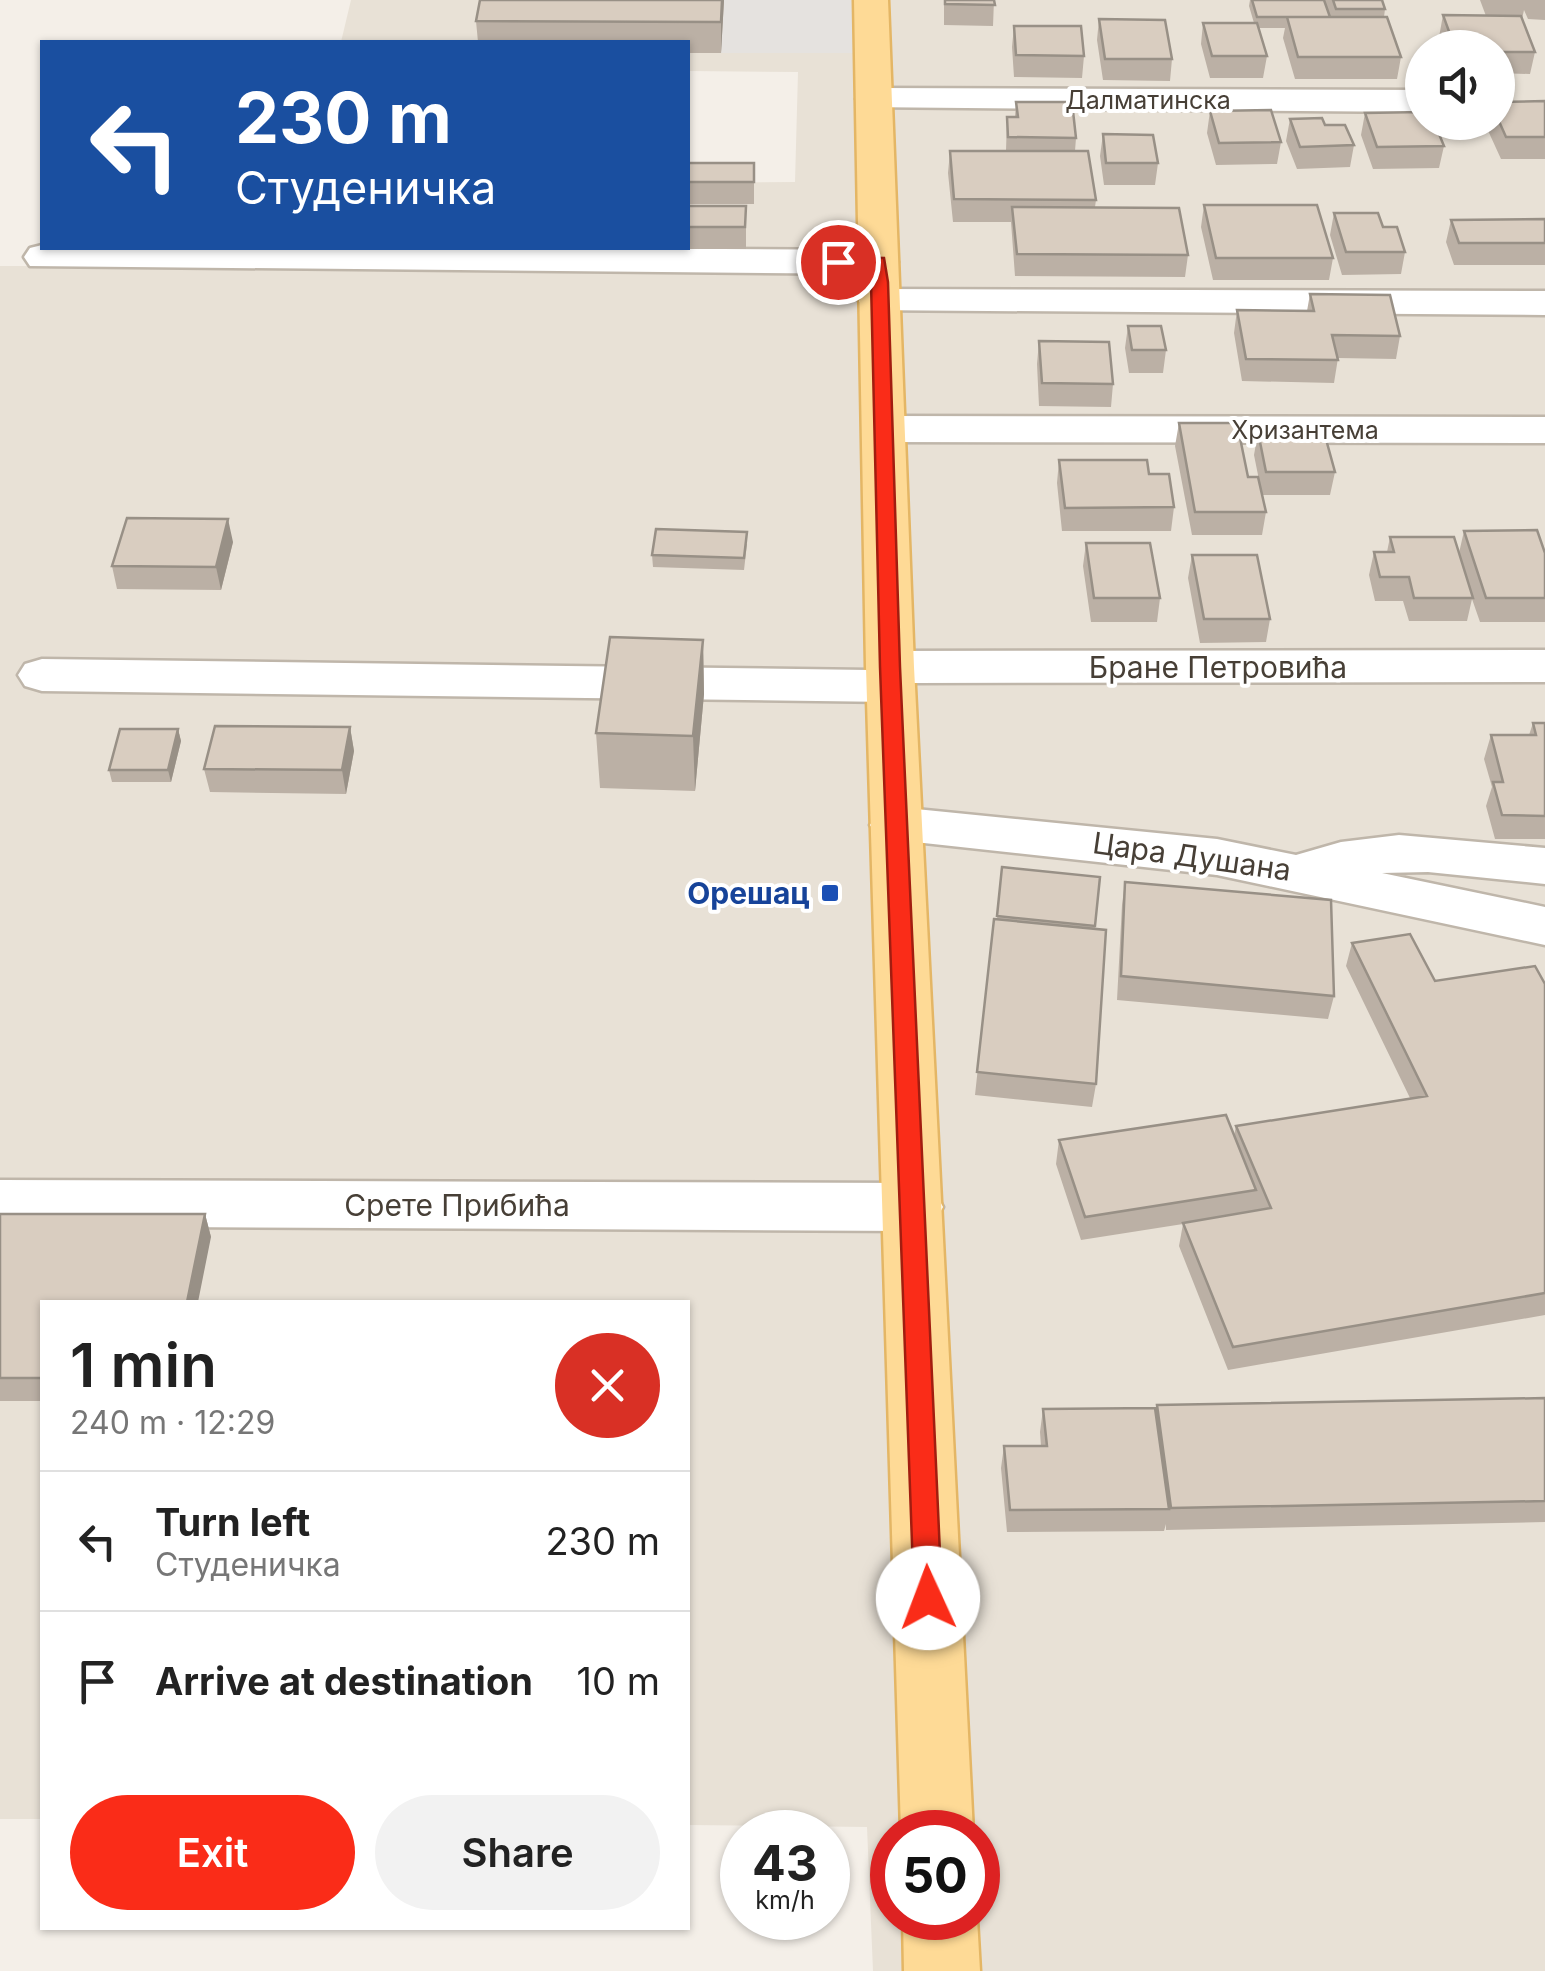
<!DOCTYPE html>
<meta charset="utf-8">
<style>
:root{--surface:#fff;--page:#f2f2f2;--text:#222;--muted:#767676;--line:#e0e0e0;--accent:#fa2c18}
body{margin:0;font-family:Inter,sans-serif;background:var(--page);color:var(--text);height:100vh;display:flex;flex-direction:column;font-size:38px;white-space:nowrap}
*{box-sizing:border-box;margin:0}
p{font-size:32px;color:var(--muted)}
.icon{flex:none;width:55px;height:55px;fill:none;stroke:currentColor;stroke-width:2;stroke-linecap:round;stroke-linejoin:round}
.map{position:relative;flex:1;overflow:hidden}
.sheet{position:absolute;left:40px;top:1300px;width:650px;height:630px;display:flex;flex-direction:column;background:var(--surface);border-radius:0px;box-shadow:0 2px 8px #0004}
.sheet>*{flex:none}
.guide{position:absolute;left:40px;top:40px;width:650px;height:210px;border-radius:0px;box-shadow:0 2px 8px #0004;background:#1a4fa0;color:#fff;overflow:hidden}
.fabs{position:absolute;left:1405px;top:30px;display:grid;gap:20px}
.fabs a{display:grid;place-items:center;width:110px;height:110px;border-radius:50%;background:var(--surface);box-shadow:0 2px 8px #0004;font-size:50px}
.speed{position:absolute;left:720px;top:1810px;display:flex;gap:20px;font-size:50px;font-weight:700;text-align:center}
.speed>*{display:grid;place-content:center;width:130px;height:130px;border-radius:50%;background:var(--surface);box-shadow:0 2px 8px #0004;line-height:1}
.speed small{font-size:25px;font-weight:400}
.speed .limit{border:15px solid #d22;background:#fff;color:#111}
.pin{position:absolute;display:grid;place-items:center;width:85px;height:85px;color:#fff;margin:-42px;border:5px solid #fff;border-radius:50%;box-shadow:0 2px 10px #0007}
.me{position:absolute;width:110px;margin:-55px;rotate:358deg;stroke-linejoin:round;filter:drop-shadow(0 0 8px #0008)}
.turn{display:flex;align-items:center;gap:35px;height:210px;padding:0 30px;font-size:45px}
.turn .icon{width:130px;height:130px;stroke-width:2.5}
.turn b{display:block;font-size:70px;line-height:85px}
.round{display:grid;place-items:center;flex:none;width:105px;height:105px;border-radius:52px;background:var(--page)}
.headline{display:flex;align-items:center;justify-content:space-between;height:170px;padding:0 30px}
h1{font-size:60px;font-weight:600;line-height:75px}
.action{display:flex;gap:20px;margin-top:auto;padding:20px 30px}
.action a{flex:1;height:115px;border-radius:60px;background:var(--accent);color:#fff;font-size:40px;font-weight:600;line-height:115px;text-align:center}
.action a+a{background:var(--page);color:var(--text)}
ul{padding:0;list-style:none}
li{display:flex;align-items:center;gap:30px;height:140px;padding:0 30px;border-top:2px solid var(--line)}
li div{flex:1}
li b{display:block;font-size:38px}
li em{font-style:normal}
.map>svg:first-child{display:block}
.residential{fill:#e8e1d6;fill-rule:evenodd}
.parking{fill:#e5e2df}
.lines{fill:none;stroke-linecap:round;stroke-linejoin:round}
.minor-casing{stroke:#bfb6aa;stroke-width:5}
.major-casing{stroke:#e4b665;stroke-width:5}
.minor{fill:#fff;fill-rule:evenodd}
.major{fill:#feda96;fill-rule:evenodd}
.wall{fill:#bbb0a5}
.shaded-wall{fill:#989086}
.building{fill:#d9cdc0;stroke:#989086;stroke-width:2.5}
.route{fill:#fa2c18;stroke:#a21d10;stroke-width:2.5}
.transit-dot{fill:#1a4fb4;stroke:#fff;stroke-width:4}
.labels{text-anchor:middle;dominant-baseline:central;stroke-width:8;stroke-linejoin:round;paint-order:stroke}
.far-street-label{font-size:25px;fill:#473f36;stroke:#fff}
.street-label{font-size:30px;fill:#473f36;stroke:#fff}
.transit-label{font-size:30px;font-weight:bold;fill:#164399;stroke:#fff;text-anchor:end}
</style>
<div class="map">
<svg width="1545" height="1971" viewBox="0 0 1545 1971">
<rect width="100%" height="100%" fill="#f4efe8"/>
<path class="residential" d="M351 0H1545V1971H873L867 1827 688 1825V1302H42V1819H0V266H31L42 237V248H688V183L795 182 798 72 688 71V42H341ZM1422 48H1498V122H1422ZM892 1832H978V1918H892Z"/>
<path class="parking" d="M724 0H871L873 53H721Z"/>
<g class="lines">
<defs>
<path id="minor" d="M874 88 1422 90V112L861 107 856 99 861 91Z
M42 245 878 250 892 253 898 262 892 271 878 274 30 266 24 257 30 248Z
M880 289 1545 291V315L865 310 859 301 865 292Z
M885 416 1545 417V443L885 442 870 438 863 429 870 420Z
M1545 650V682L913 683 908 697 891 702 42 691 25 686 18 675 25 664 42 659 868 670 873 656 890 651Z
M896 807 1217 839 1296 855 1341 842 1399 835 1545 848V884L1428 872 1382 873 1545 907V945L1217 875 878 838 870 825 878 812Z
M0 1180 913 1183 934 1190 943 1207 934 1224 913 1231 0 1226Z"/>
<path id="major" d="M854 0H888L914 667 973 1832H901L866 667Z
M903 1918H977L980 1971H904Z"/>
</defs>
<use href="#minor" class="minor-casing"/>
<use href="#major" class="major-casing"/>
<use href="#minor" class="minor"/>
<use href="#major" class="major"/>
</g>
<path class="wall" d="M724 0 721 53H688V42H478L476 21Z
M944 0H994L993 26 944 25Z
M1250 0H1382L1385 9 1384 17 1401 57 1397 79H1295L1283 38 1285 28H1259L1267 56 1263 78H1210L1201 44 1203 23H1254L1249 6Z
M1480 0H1545V20L1528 19 1524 10 1522 19 1535 52 1530 74 1498 73V48H1443L1439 37 1443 15 1486 16Z
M1099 19 1172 59 1170 81 1103 80 1097 40Z
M1014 26 1084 56 1082 78 1014 77 1012 47Z
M1545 101V159H1501L1485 124 1498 122V102Z
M1016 102 1076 138 1075 151 1096 200 1095 207 1188 255 1185 277 1015 276 1011 222H953L948 173 950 151H1006L1007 117H1015Z
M1210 111 1281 142 1277 164 1216 165 1207 133Z
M1365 113 1444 146 1439 168 1373 169 1361 135Z
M1290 119 1325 125 1354 145 1350 167 1297 169 1286 141Z
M1103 134 1158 163 1155 185H1104L1100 156Z
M688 163H754V204H688Z
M1204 205 1333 258 1329 280H1213L1201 227Z
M688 206H746V249H663V248H688Z
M1334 213 1383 227 1405 252 1401 274 1342 275 1330 235Z
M1545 219V265H1454L1446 242 1451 220Z
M1310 294 1400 336 1396 359 1338 358 1334 383 1242 381 1234 333 1237 310 1307 311Z
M1128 326 1166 350 1163 373H1129L1125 348Z
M1039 341 1113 384 1111 407 1039 406 1037 364Z
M1179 423 1248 477 1266 512 1262 535H1192L1175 446Z
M1258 432 1335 472 1330 495H1262L1254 455Z
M1059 460 1149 474 1174 507 1171 531H1062L1057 483Z
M1464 531 1545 553V622H1480L1472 599 1467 621H1409L1403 601H1375L1369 575 1374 552H1387L1390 537 1459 553Z
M233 542 221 590 117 589 112 566Z
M1086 543 1160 598 1157 622H1091L1083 566Z
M747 544 744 570 653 567 652 555Z
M1192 555 1270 619 1266 642 1200 643 1188 578Z
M703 640 704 694 695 791 600 788 596 733Z
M1533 723H1545V839H1495L1486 806 1492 787 1484 759 1491 735H1529Z
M350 727 354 751 346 794 210 792 204 769Z
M178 729 181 741 171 782H112L109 770Z
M1002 867 1100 877 1095 928 1096 1084 1092 1107 975 1095 994 919H997Z
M1125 882 1334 996 1328 1019 1117 1000 1122 905Z
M1352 943 1435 981 1545 984V1315L1228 1370 1179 1246 1183 1224 1081 1240 1056 1164 1059 1140 1234 1136 1236 1126 1410 1098 1346 966Z
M0 1214H205L211 1237 42 1302V1401H0Z
M1545 1398V1522L1166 1530V1524L1164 1531 1007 1532 1001 1468 1004 1446H1041L1040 1432 1043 1409 1156 1411 1157 1405Z"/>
<path class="shaded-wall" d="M722 0H724L721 53V22Z
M228 519 233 542 221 590 216 567Z
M703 640 704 694 695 791 693 736Z
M350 727 354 751 346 794 342 770Z
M178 729 181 741 171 782 168 770Z
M205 1214 211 1237 198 1302H187Z"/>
<path class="building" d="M480 0H722L721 22 476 21Z
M945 0H994L995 5 945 4Z
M1252 0H1324L1330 17H1257Z
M1333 0H1382L1385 9H1336Z
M1443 15 1521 16 1535 52H1498V48H1455Z
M1287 17H1387L1401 57H1298Z
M1099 19 1165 20 1172 59H1105Z
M1203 23H1257L1267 56H1212Z
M1014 26H1081L1084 56 1016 55Z
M1545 101V137H1506L1498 119V102Z
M1016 102H1072L1076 138 1008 137 1007 117H1018Z
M1271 110 1281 142 1219 143 1210 111Z
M1422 112V122H1434L1444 146 1377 147 1365 113Z
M1322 118 1325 125H1345L1354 145 1300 147 1290 119Z
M1103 134 1153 135 1158 163H1106Z
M950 151H1088L1096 200 954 199Z
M688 163H754V182H688Z
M1204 205H1317L1333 258H1216Z
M688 206H746L745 227H688Z
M1012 207 1179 208 1188 255 1017 254Z
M1334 213H1378L1383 227H1397L1405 252H1346Z
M1545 219V243H1459L1451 220Z
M1310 294 1390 295 1400 336 1332 335 1338 360 1246 359 1237 310 1314 311Z
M1128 326H1161L1166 350H1132Z
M1039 341 1109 342 1113 384 1042 383Z
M1179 423H1237L1248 477H1258L1266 512H1195Z
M1258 432H1324L1335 472H1266Z
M1059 460H1147L1149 474H1169L1174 507 1065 508Z
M127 518 228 519 216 567 112 566Z
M656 529 747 532 744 558 652 555Z
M1537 530 1545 553V598H1486L1464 531Z
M1390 537H1454L1473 598H1414L1409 577H1380L1374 552H1394Z
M1086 543H1150L1160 598H1094Z
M1192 555H1257L1270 619H1204Z
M610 637 703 640 693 736 596 733Z
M1533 723H1545V816L1502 815 1493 782H1503L1491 735H1536Z
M215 726 350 727 342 770 204 769Z
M120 729H178L168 770H109Z
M1002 867 1100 877 1095 926 997 916Z
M1125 882 1331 900 1334 996 1121 976Z
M994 919 1106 930 1096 1084 977 1072Z
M1410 934 1435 981 1535 966 1545 984V1293L1233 1347 1183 1223 1271 1208 1236 1126 1427 1096 1352 943Z
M1226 1115 1256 1190 1085 1217 1059 1140Z
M0 1214H205L187 1302H42V1378H0Z
M1545 1398V1501L1171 1508 1157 1405Z
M1155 1408 1169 1509 1010 1510 1004 1446H1047L1043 1409Z"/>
<path class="route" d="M838 257 884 258 888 282 900 667 942 1598 938 1607 928 1611 918 1607 914 1598 880 667 871 282 870 267 832 265 830 262Z"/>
<rect class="transit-dot" x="820" y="883" width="20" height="20" rx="5"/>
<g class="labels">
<g class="far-street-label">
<text x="1148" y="100">Далматинска</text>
<text x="1305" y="430">Хризантема</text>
</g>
<g class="street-label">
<text x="1218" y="667">Бране Петровића</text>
<text transform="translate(1192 856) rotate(8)">Цара Душана</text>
<text x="457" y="1205">Срете Прибића</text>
</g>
<g class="transit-label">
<text x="810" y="893">Орешац</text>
</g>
</g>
</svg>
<div class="fabs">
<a><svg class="icon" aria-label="sound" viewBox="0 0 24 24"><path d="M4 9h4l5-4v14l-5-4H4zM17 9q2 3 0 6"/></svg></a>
</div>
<div class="speed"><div>43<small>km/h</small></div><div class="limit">50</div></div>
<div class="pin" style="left:838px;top:262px;background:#d93025"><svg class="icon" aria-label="arrive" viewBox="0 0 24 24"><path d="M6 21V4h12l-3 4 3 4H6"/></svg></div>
<svg class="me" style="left:928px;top:1598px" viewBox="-20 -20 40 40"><circle r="19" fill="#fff"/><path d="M0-13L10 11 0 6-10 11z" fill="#fa2c18"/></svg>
<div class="guide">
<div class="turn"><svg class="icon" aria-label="left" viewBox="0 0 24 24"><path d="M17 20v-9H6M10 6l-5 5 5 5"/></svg><div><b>230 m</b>Студеничка</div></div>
</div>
<section class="sheet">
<div class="headline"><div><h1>1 min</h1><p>240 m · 12:29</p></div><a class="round" style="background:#d93025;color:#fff"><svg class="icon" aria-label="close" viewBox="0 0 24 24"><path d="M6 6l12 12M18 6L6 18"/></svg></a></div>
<ul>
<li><svg class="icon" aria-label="left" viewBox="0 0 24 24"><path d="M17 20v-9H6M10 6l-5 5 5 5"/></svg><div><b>Turn left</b><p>Студеничка</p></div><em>230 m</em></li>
<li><svg class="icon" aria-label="arrive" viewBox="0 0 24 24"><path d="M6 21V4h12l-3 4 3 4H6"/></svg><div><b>Arrive at destination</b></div><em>10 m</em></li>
</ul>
<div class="action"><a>Exit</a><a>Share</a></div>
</section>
</div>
